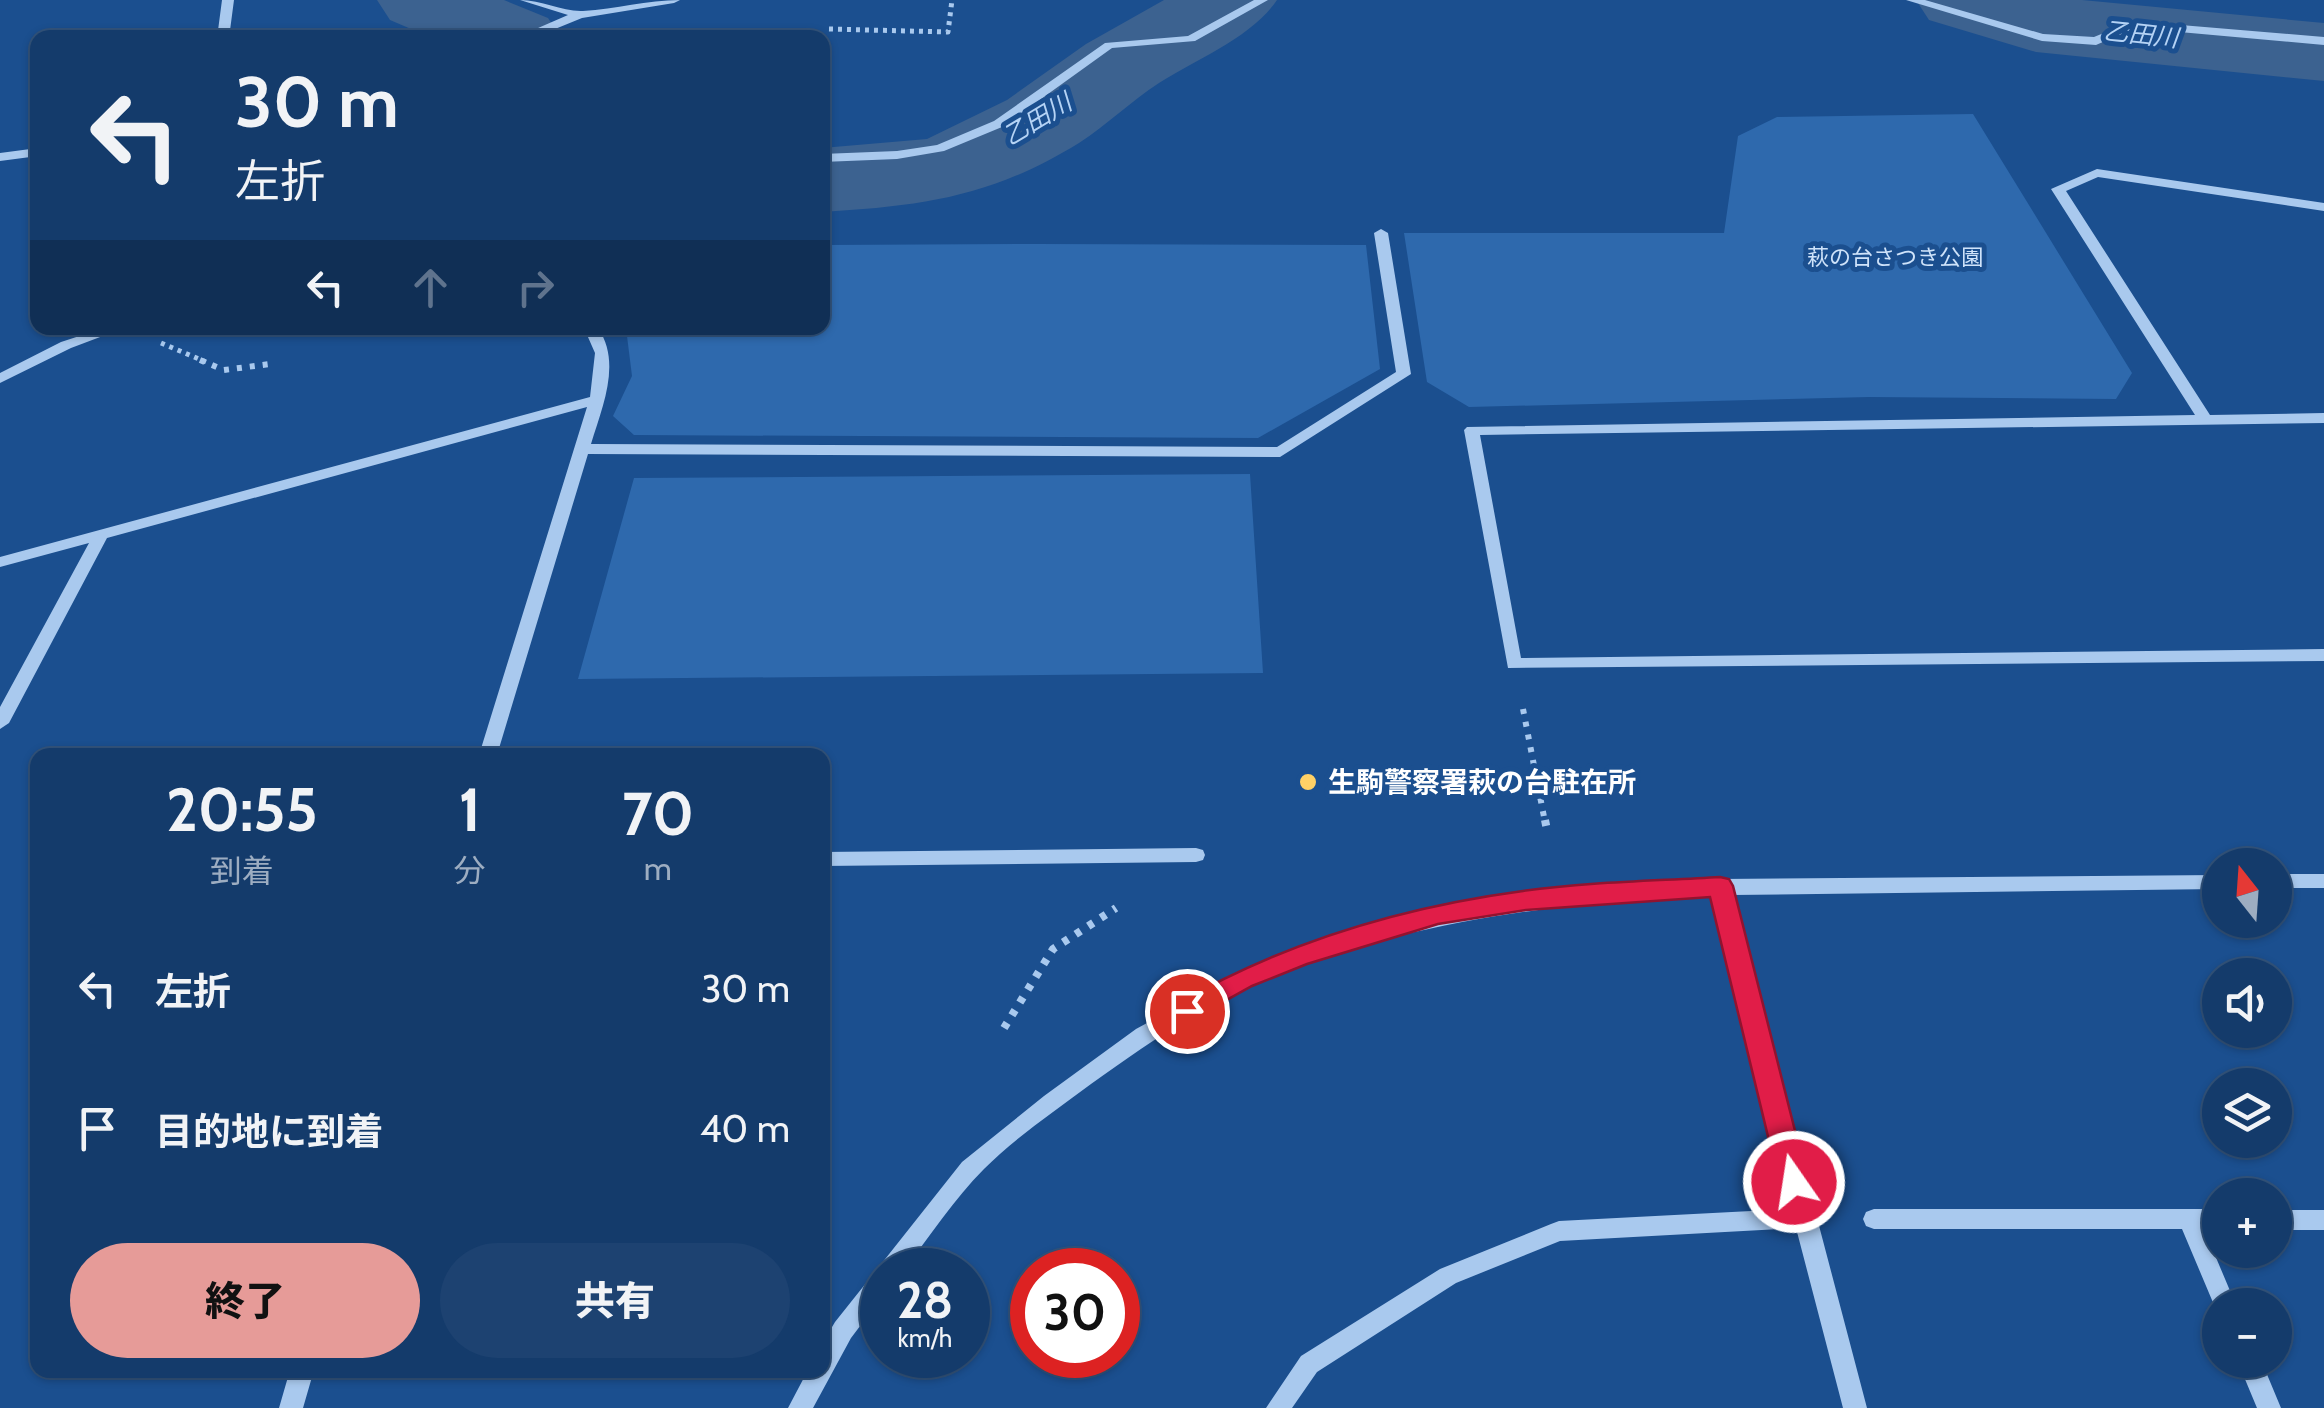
<!DOCTYPE html>
<html lang="ja">
<meta charset="utf-8">
<style>
:root{--surface:#143b6b;--page:#1d4271;--text:#f1f3f6;--muted:#9dadc1;--line:#33557e;--accent:#e69b98}
body{margin:0;font-family:Cabin,"Noto Sans JP",sans-serif;background:var(--page);color:var(--text);height:100vh;display:flex;flex-direction:column;font-size:38px;white-space:nowrap}
*{box-sizing:border-box;margin:0}
p{font-size:32px;color:var(--muted)}
.icon{flex:none;width:55px;height:55px;fill:none;stroke:currentColor;stroke-width:2;stroke-linecap:round;stroke-linejoin:round}
.map{position:relative;flex:1;overflow:hidden}
.side{position:absolute;left:30px;top:748px;width:800px;height:630px;display:flex;flex-direction:column;background:var(--surface);border-radius:20px;box-shadow:0 2px 8px #0004,0 0 0 2px var(--line)}
.side>*{flex:none}
.banner{position:absolute;left:30px;top:30px;width:800px;height:305px;border-radius:20px;box-shadow:0 2px 8px #0004,0 0 0 2px var(--line);background:#143b6b;color:var(--text);overflow:hidden}
.needle{width:65px;rotate:343deg}
.controls{position:absolute;left:2202px;top:848px;display:grid;gap:20px}
.controls a{display:grid;place-items:center;width:90px;height:90px;border-radius:50%;background:var(--surface);box-shadow:0 2px 8px #0004,0 0 0 2px var(--line);font-size:50px}
.speed{position:absolute;left:860px;top:1248px;display:flex;gap:20px;font-size:50px;font-weight:700;text-align:center}
.speed>*{display:grid;place-content:center;width:130px;height:130px;border-radius:50%;background:var(--surface);box-shadow:0 2px 8px #0004,0 0 0 2px var(--line);line-height:1}
.speed small{font-size:25px;font-weight:400}
.speed .limit{border:15px solid #d22;background:#fff;color:#111}
.pin{position:absolute;display:grid;place-items:center;width:85px;height:85px;color:#fff;margin:-42px;border:5px solid #fff;border-radius:50%;box-shadow:0 2px 10px #0007}
.me{position:absolute;width:110px;margin:-55px;rotate:347deg;stroke-linejoin:round;filter:drop-shadow(0 0 8px #0008)}
.turn{display:flex;align-items:center;gap:35px;height:210px;padding:0 40px;font-size:45px}
.turn .icon{width:130px;height:130px;stroke-width:2.5}
.turn b{display:block;font-size:70px;line-height:85px}
.lanes{display:flex;align-items:center;height:95px;padding:0 40px;background:#0003;justify-content:center;gap:50px;direction:ltr}
.lanes .off{opacity:.35}
.eta{display:flex;justify-content:space-evenly;align-items:center;height:170px;text-align:center}
.eta b{font-size:60px;font-weight:800;line-height:70px}
.button{display:flex;gap:20px;margin-top:auto;padding:20px 40px}
.button a{flex:1;height:115px;border-radius:60px;background:var(--accent);color:#111;font-size:40px;font-weight:800;line-height:115px;text-align:center}
.button a+a{background:var(--page);color:var(--text)}
ul{padding:0;list-style:none}
li{display:flex;align-items:center;gap:30px;height:140px;padding:0 40px}
li div{flex:1}
li b{display:block;font-size:38px}
li em{font-style:normal}
.map>svg:first-child{display:block}
.green{fill:#2e69ad}
.lines{fill:none;stroke-linecap:round;stroke-linejoin:round}
.river{fill:#3c6290;fill-rule:evenodd}
.path-far2{stroke:#a9c9ee;stroke-width:5;stroke-dasharray:4 5;stroke-linecap:butt}
.path-far1{stroke:#a9c9ee;stroke-width:6;stroke-dasharray:5 8;stroke-linecap:butt}
.path{stroke:#a9c9ee;stroke-width:8;stroke-dasharray:6 9;stroke-linecap:butt}
.minor{fill:#a9c9ee;fill-rule:evenodd}
.route{fill:#e11d48;stroke:#92132f;stroke-width:2.5}
.poi-dot{fill:#ffd166;stroke:#1b4f8f;stroke-width:4}
.labels{text-anchor:middle;dominant-baseline:central;stroke-width:10;stroke-linejoin:round;paint-order:stroke}
.far-park-label{font-size:22px;fill:#cfe3fa;stroke:#1b4f8f}
.far-water-label{font-size:25px;font-style:italic;fill:#b5d3f5;stroke:#1b4f8f}
.poi-label{font-size:28px;font-weight:bold;fill:#fff;stroke:#1b4f8f;text-anchor:start}
</style>
<div class="map">
<svg width="2324" height="1408" viewBox="0 0 2324 1408">
<rect width="100%" height="100%" fill="#1b4f8f"/>
<path class="green" d="M1973 114 2132 373 2116 399 1869 397 1469 407 1427 382 1404 233H1724L1738 136 1777 117Z
M1035 244 1366 245 1380 369 1258 438 634 435 613 416 632 376 626 328H822L823 245Z
M1250 474 1263 673 578 679 634 478Z"/>
<g class="lines">
<path class="river" d="M377 0H504L548 18 561 38H432L390 20Z
M1164 0H1277C1251 38 1198 58 1159 83 1131 101 1107 125 1079 143 991 197 923 206 822 212V148L927 139 1007 100 1086 44Z
M1916 0H2082L2324 23V81L2036 52 1929 20Z"/>
<path class="path-far2" d="M829 29 948 32 952 0
M161 343 206 362"/>
<path class="path-far1" d="M200 360 224 370 270 364
M1523 709 1545 822"/>
<path class="path" d="M1545 820 1547 830
M1004 1028 1053 949 1116 908"/>
<path class="minor" d="M222 0H234L229 38H217Z
M520 0C542 0 563 12 583 11 616 9 647 0 680 0L674 3 582 18 533 38H515L568 15Z
M1254 0H1268L1195 41 1112 48 1002 127 944 151 897 159 822 162V154L897 151 937 145 994 121 1105 43 1188 36Z
M1906 0H1925L2043 34 2094 37 2133 21 2324 37V45L2135 28 2096 45 2042 41Z
M38 148V156L0 161V153Z
M2097 169 2324 203V211L2098 177 2066 191 2210 415 2324 413V423L1480 435 1521 658 2324 649V661L1508 668 1464 430 1467 427 2195 415 2051 189Z
M1381 229 1388 233 1411 374 1280 457 588 454 497 755H479L587 407 107 538 9 723 0 729V707L89 543 0 567V557L590 397 595 353 584 328H598C622 363 602 407 591 444L1277 447 1396 372 1374 233Z
M104 328H124L71 348 0 383V373L61 342Z
M1196 848 1203 850 1205 855 1203 860 1196 862 822 866V852Z
M2275 874H2324V888H2275Z
M2220 875V889L1732 895 1867 1408H1843L1796 1228 1560 1241 1456 1283 1317 1372 1292 1408H1266L1301 1356 1440 1269 1551 1224 1559 1221 1792 1209 1713 895C1552 903 1395 922 1246 988 1191 1013 1140 1049 1091 1084 1055 1111 1016 1137 984 1169 954 1199 930 1236 904 1270H882V1297L851 1338 813 1408H788L808 1370H822V1344L835 1322 874 1273 879 1271 882 1263 962 1162 1044 1096 1136 1029 1230 978 1332 938 1429 912 1528 895 1631 885 1720 879Z
M1874 1209H2220V1229H2204L2236 1305H2220V1314L2217 1312 2182 1229H1874L1866 1226 1863 1219 1866 1212Z
M2275 1210H2324V1230H2275Z
M2237 1360H2261L2281 1408H2257Z
M290 1370H314L303 1408H279Z"/>
</g>
<path class="route" d="M1720 877 1729 879 1733 886 1808 1182 1803 1191 1794 1194 1784 1191 1779 1182 1710 897 1526 910 1438 924 1307 964 1252 986 1187 1022 1177 1019 1174 1011 1177 1004C1283 943 1403 907 1523 891 1588 882 1655 881 1720 877Z"/>
<circle class="poi-dot" cx="1308" cy="782" r="10"/>
<g class="labels">
<g class="far-park-label">
<text x="1895" y="257">萩の台さつき公園</text>
</g>
<g class="far-water-label">
<text transform="translate(2141 34) rotate(6)">乙田川</text>
<text transform="translate(1037 119) rotate(-31)">乙田川</text>
</g>
<g class="poi-label">
<text x="1328" y="782">生駒警察署萩の台駐在所</text>
</g>
</g>
</svg>
<div class="controls">
<a><svg class="needle" viewBox="-14 -14 28 28"><path d="M0-13l5 13h-10z" fill="#e53935"/><path d="M0 13l5-13h-10z" fill="#9dadc1"/></svg></a>
<a><svg class="icon" aria-label="sound" viewBox="0 0 24 24"><path d="M4 9h4l5-4v14l-5-4H4zM17 9q2 3 0 6"/></svg></a>
<a><svg class="icon" aria-label="layers" viewBox="0 0 24 24"><path d="M12 4l9 5-9 5-9-5zM3 14l9 5 9-5"/></svg></a>
<a>+</a>
<a>−</a>
</div>
<div class="speed"><div>28<small>km/h</small></div><div class="limit">30</div></div>
<div class="pin" style="left:1187px;top:1011px;background:#d93025"><svg class="icon" aria-label="arrive" viewBox="0 0 24 24"><path d="M6 21V4h12l-3 4 3 4H6"/></svg></div>
<svg class="me" style="left:1794px;top:1182px" viewBox="-20 -20 40 40"><circle r="17" fill="#e11d48" stroke="#fff" stroke-width="3"/><path d="M0-11L8 9 0 5-8 9z" fill="#fff"/></svg>
<div class="banner">
<div class="turn"><svg class="icon" aria-label="left" viewBox="0 0 24 24"><path d="M17 20v-9H6M10 6l-5 5 5 5"/></svg><div><b>30 m</b>左折</div></div>
<div class="lanes"><svg class="icon" aria-label="left" viewBox="0 0 24 24"><path d="M17 20v-9H6M10 6l-5 5 5 5"/></svg><svg class="icon off" aria-label="ahead" viewBox="0 0 24 24"><path d="M12 20V5M6 11l6-6 6 6"/></svg><svg class="icon off" aria-label="right" viewBox="0 0 24 24"><path d="M7 20v-9h11M14 6l5 5-5 5"/></svg></div>
</div>
<section class="side">
<div class="eta">
<div><b>20:55</b><p>到着</p></div>
<div><b>1</b><p>分</p></div>
<div><b>70</b><p>m</p></div>
</div>
<ul>
<li><svg class="icon" aria-label="left" viewBox="0 0 24 24"><path d="M17 20v-9H6M10 6l-5 5 5 5"/></svg><div><b>左折</b></div><em>30 m</em></li>
<li><svg class="icon" aria-label="arrive" viewBox="0 0 24 24"><path d="M6 21V4h12l-3 4 3 4H6"/></svg><div><b>目的地に到着</b></div><em>40 m</em></li>
</ul>
<div class="button"><a>終了</a><a>共有</a></div>
</section>
</div>
